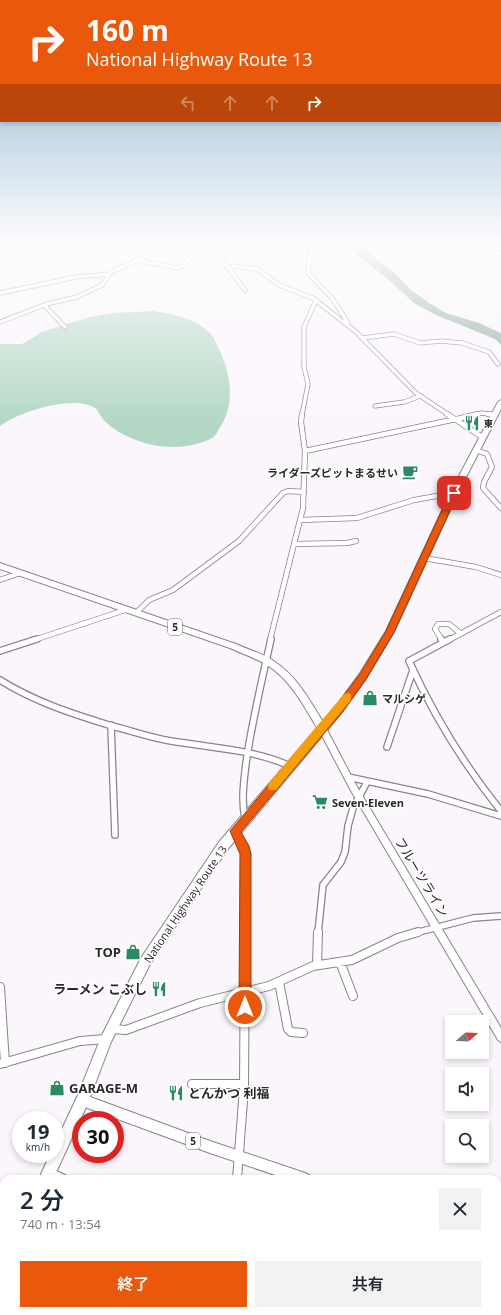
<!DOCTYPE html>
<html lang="ja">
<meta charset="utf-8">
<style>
:root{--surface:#fff;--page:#f2f2f3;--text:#1f2937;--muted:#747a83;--accent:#ea580c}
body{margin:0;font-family:"Open Sans","Noto Sans JP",sans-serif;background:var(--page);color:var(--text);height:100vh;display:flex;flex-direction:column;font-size:15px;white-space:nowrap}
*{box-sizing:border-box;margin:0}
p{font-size:13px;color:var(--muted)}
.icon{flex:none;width:22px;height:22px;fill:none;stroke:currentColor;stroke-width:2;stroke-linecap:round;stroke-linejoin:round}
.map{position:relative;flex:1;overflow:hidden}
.drawer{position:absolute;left:0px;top:1175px;width:501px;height:140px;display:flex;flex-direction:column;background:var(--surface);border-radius:12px 12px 0 0;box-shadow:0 2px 6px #0003}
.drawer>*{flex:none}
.guide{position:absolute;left:0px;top:0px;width:501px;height:122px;box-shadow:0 2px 6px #0003;background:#ea580c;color:#fff;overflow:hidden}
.needle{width:26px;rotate:71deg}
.controls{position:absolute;left:445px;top:1015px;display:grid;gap:8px}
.controls a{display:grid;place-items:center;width:44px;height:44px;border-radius:0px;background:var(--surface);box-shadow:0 2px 6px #0003;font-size:20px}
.speed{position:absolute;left:12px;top:1111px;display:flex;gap:8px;font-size:20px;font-weight:700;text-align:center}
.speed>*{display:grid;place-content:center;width:52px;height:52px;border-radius:50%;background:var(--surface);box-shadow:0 2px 6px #0003;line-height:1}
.speed small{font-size:10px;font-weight:400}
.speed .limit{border:6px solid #d22;background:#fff;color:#111}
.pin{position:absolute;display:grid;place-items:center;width:34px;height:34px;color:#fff;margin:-17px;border-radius:8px;box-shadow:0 2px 6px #0006}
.me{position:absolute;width:44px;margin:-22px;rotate:0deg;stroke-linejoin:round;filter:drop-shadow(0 0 3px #0008)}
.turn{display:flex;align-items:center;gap:14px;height:84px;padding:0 20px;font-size:18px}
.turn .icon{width:52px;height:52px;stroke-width:2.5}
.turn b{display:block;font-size:28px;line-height:34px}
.lanes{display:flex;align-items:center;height:38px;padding:0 20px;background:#0003;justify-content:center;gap:20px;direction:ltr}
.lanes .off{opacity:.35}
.round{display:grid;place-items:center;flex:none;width:42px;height:42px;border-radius:0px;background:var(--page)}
.head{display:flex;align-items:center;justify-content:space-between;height:68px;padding:0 20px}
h1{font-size:24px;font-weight:600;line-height:30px}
.primary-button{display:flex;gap:8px;margin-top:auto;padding:8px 20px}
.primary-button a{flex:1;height:46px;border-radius:0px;background:var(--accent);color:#fff;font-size:16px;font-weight:600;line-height:46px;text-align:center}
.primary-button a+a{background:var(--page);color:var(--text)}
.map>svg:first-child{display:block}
.green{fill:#b2d7c4}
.water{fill:#86ac98}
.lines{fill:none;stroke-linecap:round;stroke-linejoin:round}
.street-far3-casing{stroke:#888489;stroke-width:5}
.street-far2-casing{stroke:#888489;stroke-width:6}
.street-far1-casing{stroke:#888489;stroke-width:8}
.street-casing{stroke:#888489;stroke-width:10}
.secondary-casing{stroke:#888489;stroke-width:2}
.primary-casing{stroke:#888489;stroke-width:2}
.highway-casing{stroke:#888489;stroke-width:2}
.street-far3{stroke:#fff;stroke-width:3.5}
.street-far2{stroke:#fff;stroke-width:4.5}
.street-far1{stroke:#fff;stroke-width:5.5}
.street{stroke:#fff;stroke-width:8}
.secondary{fill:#fff;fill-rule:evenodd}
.primary{fill:#fff;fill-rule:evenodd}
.highway{fill:#fff;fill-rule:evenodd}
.route{fill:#ea580c;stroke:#983908}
.slow{fill:#f59e0b}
.labels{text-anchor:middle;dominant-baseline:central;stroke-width:3;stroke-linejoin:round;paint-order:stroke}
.far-poi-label{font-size:9px;font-weight:bold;fill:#2a282a;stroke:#fff;text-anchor:start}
.shield{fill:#fff;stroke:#6a686a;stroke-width:1}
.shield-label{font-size:10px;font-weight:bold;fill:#2a282a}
.poi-label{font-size:11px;font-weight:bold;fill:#2a282a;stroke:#fff;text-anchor:start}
.street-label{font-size:11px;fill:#2a282a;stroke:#fff}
.near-street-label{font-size:13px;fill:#2a282a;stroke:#fff}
.near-poi-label{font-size:13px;font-weight:bold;fill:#2a282a;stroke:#fff;text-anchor:end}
</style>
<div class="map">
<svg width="501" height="1315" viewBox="0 0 501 1315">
<rect width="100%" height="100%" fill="#fbf6fc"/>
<path class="green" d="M154 311C175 315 194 318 210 333 214 337 216 344 219 349 231 374 236 405 219 429 217 432 215 437 212 438 183 453 146 448 119 432 113 428 106 423 102 418 100 415 98 410 95 408 74 394 18 412 0 426V344H22L42 332 90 317 114 313Z"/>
<path class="water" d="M340 242H354L393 271 411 290 429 303 446 313 479 323 501 333V345L495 339 436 315 414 303 388 279Z"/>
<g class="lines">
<defs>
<path id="street-far3" d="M220 242 223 259
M316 242 311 250 308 273 332 298 348 323
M469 242 501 254
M135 260 179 268 197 251
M229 268 233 266 258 269 279 285 313 298 356 332 416 393 449 415
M0 293 76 277 109 274
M44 305 65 327
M0 322 47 304 77 297 102 285 111 272 167 247 220 257 245 290
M363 338 394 334 420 343 441 341 462 343 489 352 498 364
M375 406 404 402 420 396
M302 415 308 384 304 367V327L316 300
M474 415 482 413 494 415"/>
<path id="street-far2" d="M447 414 482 437
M488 414 494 415
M457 419 478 414
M476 450 487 454 492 467 484 482 483 488 501 508
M305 451 456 419
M300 520 357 518 414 500 454 493
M295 544 347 543 356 541
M424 558 476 567 501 575
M0 580 20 573
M136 613 149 600 173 590 239 541 283 493 288 491 304 492
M34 640 125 610
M270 640 303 508 305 451 301 422 302 414
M442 640 435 629 438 624H449L460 633
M449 640 501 612"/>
<path id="street-far1" d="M441 639 443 642
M450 639 409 661C433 714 464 765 501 811
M0 651 37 639
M0 680C35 702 73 714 112 726 132 731 151 738 171 741 212 748 252 749 290 766
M111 725 115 835
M387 747 413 670
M348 777 428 794 501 816
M245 818C241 800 244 781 246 763 252 721 262 680 271 639
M235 831 245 854V933
M318 933 323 885 341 862 345 852 348 826 353 808 367 782
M415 933 473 918 501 916"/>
<path id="street" d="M340 962 353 996
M317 965 318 932
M279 982 288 1029 291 1032 303 1033
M0 987 5 1063
M112 1029 126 1030 200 1003 269 986 313 966 352 960 398 938 418 932
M0 1064 80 1041 106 1039
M192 1084H244
M50 1172 64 1179
M237 1179 244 1088 245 932
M0 1226 4 1230
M128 1311 134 1315
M221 1311V1315"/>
<path id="secondary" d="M322 725 325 726 356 785 501 1028V1042L498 1040 350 789 318 728 319 726Z"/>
<path id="primary" d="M0 563 236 644C249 650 264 654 275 662 298 677 311 703 325 725L326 728 325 731 322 732 319 731C305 708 292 682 270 667 258 659 243 654 230 648L0 569Z
M82 1094 210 1141 305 1173 309 1175 311 1179H287L210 1153 82 1106 78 1104 76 1100 78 1096Z
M497 1213H501V1225H497Z"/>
<path id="highway" d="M501 400V409L458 493 394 632 366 679 343 711 227 850 149 966 111 1042 87 1105 53 1179H39L50 1154H55V1144L77 1097 102 1035 141 958 219 842 337 705 360 673 386 631 450 493 498 402Z
M4 1272V1294L0 1295V1273Z"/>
</defs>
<use href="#street-far3" class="street-far3-casing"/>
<use href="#street-far2" class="street-far2-casing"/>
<use href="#street-far1" class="street-far1-casing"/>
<use href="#street" class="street-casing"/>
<use href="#secondary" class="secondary-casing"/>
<use href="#primary" class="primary-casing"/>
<use href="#highway" class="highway-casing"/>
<use href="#street-far3" class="street-far3"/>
<use href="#street-far2" class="street-far2"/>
<use href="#street-far1" class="street-far1"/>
<use href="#street" class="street"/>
<use href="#secondary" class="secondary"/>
<use href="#primary" class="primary"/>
<use href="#highway" class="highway"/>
</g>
<linearGradient id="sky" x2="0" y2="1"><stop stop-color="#81b1c8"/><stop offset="0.57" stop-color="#fdfbfe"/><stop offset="1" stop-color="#fdfbfe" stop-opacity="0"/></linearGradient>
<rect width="501" height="426" fill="url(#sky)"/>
<path class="route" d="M454 491 458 493 394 632 366 679 343 711 241 832 249 846 251 854V1007L249 1012 245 1014 241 1012 239 1007 240 854 230 831 336 705 360 674 386 631 450 493Z"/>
<path class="slow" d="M348 693 351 694V700L276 790H269L268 787 269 783 344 694Z"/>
<defs>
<symbol id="restaurant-bare" viewBox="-9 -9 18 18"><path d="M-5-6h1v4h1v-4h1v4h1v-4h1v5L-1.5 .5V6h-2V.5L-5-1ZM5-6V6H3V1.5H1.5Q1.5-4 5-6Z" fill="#2a8a63" stroke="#fff" stroke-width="2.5" paint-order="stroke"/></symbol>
<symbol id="cafe-bare" viewBox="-9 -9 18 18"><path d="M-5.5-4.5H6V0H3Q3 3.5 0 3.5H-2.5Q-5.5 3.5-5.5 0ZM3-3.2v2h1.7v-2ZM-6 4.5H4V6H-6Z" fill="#2a8a63" stroke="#fff" stroke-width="2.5" paint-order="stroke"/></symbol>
<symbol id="shop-bare" viewBox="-9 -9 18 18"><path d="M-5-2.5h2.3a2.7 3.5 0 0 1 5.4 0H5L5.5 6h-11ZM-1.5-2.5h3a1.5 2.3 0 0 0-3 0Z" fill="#2a8a63" stroke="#fff" stroke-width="2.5" paint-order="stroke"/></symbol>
<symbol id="supermarket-bare" viewBox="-9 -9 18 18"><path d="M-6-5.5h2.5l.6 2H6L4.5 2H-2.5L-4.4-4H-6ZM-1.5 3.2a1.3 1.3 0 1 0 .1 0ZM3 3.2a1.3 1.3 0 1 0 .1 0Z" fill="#2a8a63" stroke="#fff" stroke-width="2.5" paint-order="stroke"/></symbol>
</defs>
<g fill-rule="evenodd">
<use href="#restaurant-bare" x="461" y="412" width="22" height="22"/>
<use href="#cafe-bare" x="399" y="461" width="22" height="22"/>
<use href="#shop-bare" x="359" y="687" width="22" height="22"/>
<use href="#supermarket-bare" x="309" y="791" width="22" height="22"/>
<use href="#shop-bare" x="122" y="941" width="22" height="22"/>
<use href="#restaurant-bare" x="148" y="978" width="22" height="22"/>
<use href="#shop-bare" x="46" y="1077" width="22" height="22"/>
<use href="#restaurant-bare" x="165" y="1082" width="22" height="22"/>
</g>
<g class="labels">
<g class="far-poi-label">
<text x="484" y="423">東</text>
</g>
<g class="shield">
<rect x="168" y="619" width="14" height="16" rx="3"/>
<rect x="186" y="1133" width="14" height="16" rx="3"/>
</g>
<g class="shield-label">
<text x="175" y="627">5</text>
<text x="193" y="1141">5</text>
</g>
<g class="poi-label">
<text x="398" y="472" text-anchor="end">ライダーズピットまるせい</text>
<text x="382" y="698">マルシゲ</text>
<text x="332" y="802">Seven-Eleven</text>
</g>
<g class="street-label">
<text transform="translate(185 904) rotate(-56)">National Highway Route 13</text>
</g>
<g class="near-street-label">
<text transform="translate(422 877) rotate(59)">フルーツライン</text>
</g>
<g class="near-poi-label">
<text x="121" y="952">TOP</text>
<text x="147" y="989">ラーメン こぶし</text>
<text x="69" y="1088" text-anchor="start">GARAGE-M</text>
<text x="188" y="1093" text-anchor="start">とんかつ 利福</text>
</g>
</g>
</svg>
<div class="controls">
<a><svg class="needle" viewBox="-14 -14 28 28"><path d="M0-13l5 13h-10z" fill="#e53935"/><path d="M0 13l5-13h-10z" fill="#747a83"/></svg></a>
<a><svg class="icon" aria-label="sound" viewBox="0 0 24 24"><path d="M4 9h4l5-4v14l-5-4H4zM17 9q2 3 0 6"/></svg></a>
<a><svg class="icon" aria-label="search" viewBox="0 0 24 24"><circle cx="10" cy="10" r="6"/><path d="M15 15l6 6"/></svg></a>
</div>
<div class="speed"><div>19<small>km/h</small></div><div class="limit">30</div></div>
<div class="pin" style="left:454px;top:493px;background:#d93025"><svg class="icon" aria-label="arrive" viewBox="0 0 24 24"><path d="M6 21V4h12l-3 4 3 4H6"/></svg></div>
<svg class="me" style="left:245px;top:1007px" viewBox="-20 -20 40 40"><circle r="17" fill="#ea580c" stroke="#fff" stroke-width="3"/><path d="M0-11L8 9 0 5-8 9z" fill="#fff"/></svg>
<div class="guide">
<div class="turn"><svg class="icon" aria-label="right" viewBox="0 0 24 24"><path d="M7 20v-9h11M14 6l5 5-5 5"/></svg><div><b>160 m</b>National Highway Route 13</div></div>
<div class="lanes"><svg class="icon off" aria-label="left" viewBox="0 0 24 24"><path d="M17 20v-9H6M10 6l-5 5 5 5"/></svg><svg class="icon off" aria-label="ahead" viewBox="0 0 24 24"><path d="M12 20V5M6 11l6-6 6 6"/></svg><svg class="icon off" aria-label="ahead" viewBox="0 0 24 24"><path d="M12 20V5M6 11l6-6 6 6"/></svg><svg class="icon" aria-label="right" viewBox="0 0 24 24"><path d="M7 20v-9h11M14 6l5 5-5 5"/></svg></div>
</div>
<section class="drawer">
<div class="head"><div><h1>2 分</h1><p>740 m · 13:54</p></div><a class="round"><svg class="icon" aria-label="close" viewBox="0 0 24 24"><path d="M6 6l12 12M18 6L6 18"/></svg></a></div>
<div class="primary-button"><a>終了</a><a>共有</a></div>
</section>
</div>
